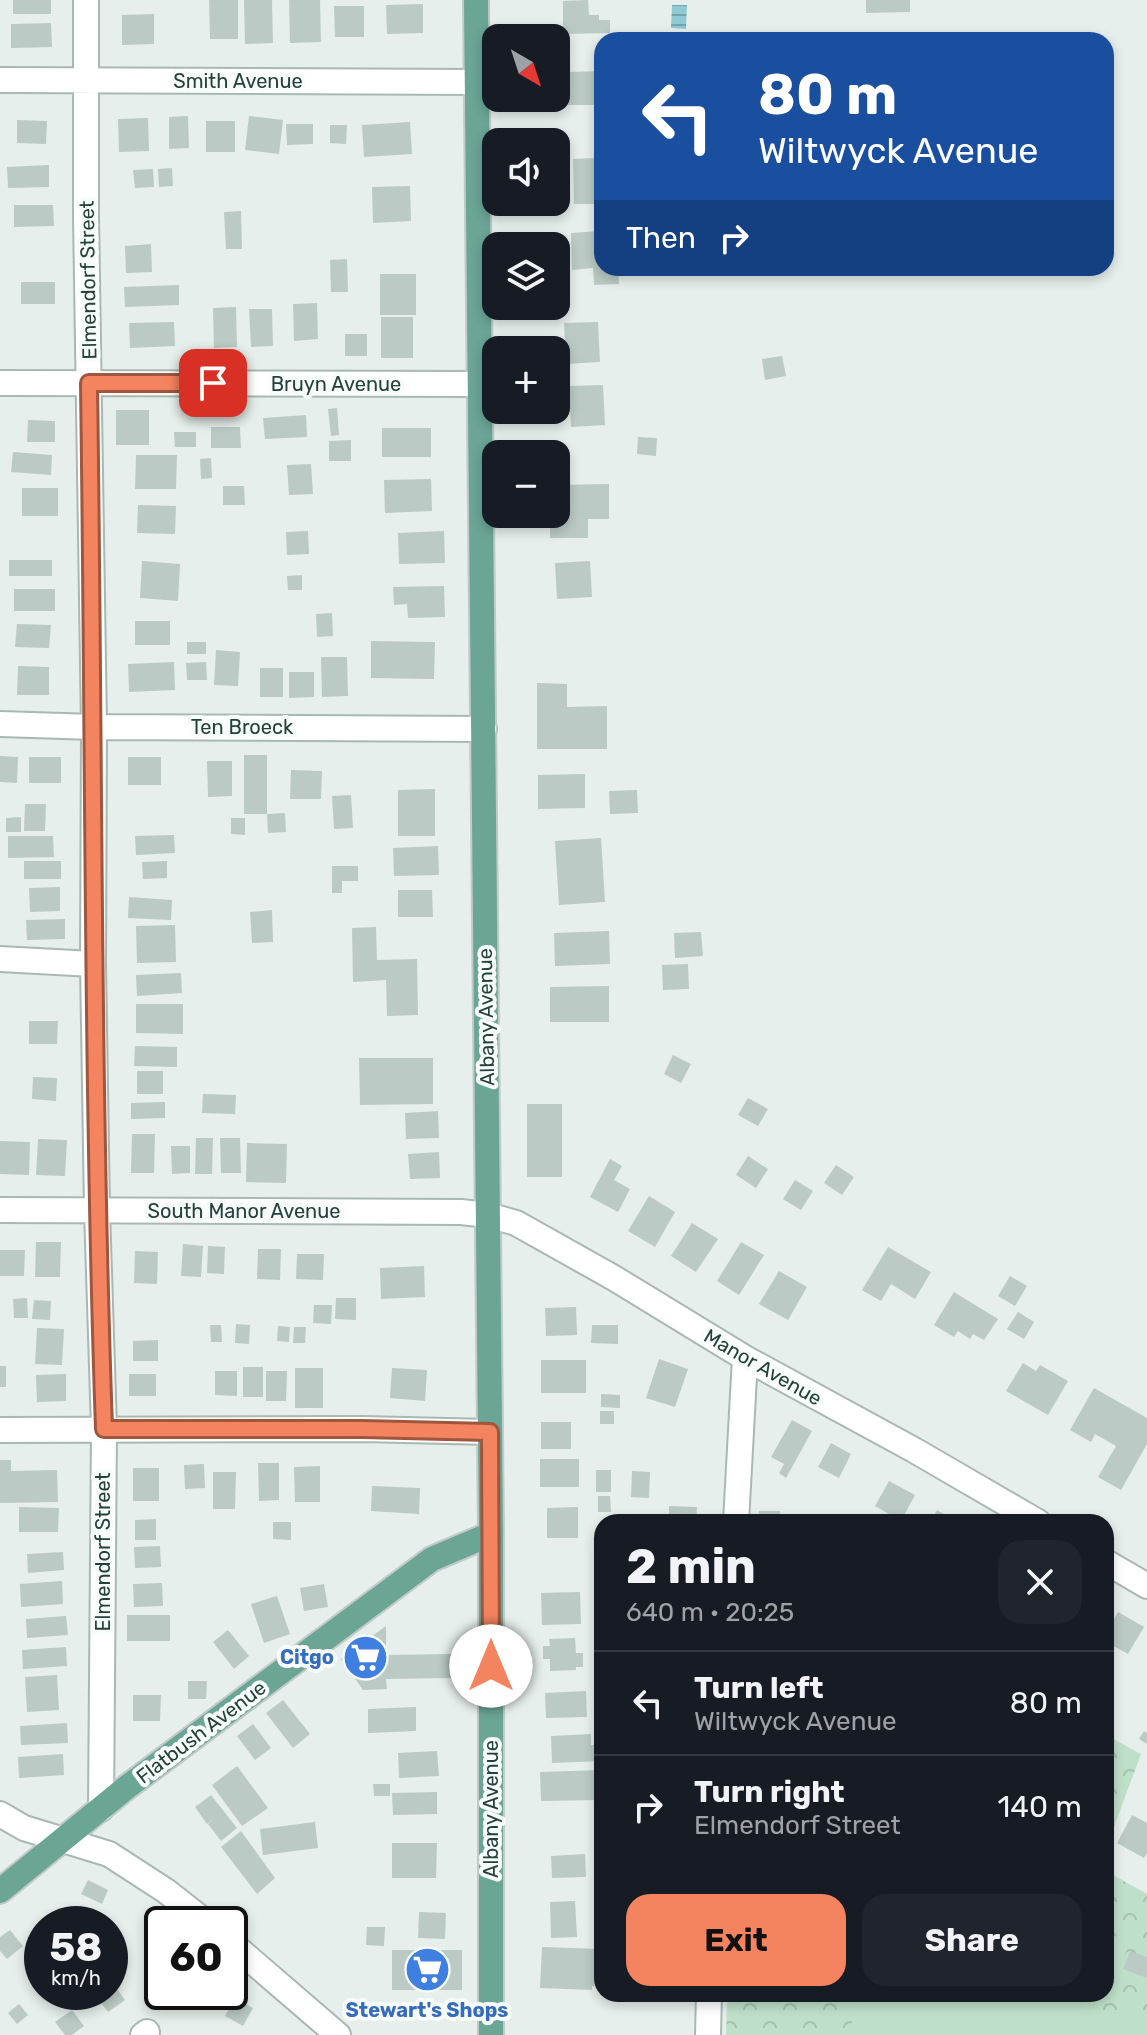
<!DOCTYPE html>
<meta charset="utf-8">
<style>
:root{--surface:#171b24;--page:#20242c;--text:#f1f3f6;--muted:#9ea1a6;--line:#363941;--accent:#f4845f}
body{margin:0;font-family:Rubik,sans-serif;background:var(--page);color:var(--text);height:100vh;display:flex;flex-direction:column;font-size:30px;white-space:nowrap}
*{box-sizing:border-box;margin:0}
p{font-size:26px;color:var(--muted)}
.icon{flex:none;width:44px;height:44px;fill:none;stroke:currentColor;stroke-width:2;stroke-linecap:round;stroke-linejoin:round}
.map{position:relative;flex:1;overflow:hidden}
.drawer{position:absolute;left:594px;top:1514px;width:520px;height:488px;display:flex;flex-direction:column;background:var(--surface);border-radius:24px;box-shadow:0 4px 12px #0003}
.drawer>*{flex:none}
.hud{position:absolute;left:594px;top:32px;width:520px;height:244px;border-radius:24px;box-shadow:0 4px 12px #0003;background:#1a4fa0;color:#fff;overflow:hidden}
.needle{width:52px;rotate:141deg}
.controls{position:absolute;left:482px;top:24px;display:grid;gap:16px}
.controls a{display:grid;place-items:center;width:88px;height:88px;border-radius:16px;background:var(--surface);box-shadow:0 4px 12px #0003;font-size:40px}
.speed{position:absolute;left:24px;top:1906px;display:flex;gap:16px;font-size:40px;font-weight:700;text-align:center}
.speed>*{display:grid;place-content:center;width:104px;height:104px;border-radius:50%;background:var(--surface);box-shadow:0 4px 12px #0003;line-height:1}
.speed small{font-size:20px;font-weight:400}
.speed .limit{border:4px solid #111;border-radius:12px;background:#fff;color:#111}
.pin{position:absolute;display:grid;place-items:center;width:68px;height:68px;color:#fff;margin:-34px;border-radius:16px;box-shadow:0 4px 12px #0006}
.me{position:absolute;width:88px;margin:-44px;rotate:0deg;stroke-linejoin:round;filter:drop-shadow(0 0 6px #0008)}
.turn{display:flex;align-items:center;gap:28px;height:168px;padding:0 32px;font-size:36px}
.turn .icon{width:104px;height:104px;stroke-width:2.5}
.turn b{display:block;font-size:56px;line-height:68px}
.then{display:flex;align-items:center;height:76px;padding:0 32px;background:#0003;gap:16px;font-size:30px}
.round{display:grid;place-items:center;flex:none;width:84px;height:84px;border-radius:24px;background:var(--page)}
.head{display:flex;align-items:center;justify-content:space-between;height:136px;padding:0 32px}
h1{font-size:48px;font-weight:700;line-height:60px}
.primary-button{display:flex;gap:16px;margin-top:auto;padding:16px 32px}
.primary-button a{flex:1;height:92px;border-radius:24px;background:var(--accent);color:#111;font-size:32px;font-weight:700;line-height:92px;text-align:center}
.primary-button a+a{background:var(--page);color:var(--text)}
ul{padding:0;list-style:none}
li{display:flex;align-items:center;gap:24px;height:104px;padding:0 32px;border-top:2px solid var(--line)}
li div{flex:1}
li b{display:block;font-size:30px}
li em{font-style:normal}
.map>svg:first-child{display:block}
.park{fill:url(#park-crowns)}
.garden{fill:#bfe0c8}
.water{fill:url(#water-rules)}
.building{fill:#bbcac4}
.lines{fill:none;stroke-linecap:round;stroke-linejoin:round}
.minor-casing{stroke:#a8b8b2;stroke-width:28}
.major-casing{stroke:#c2cac8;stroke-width:28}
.minor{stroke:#fff;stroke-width:24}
.major{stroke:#6aa596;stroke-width:24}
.route-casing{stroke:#9f563e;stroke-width:20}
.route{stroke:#f4845f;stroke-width:14}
.labels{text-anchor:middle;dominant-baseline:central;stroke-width:8;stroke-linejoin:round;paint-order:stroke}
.street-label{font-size:20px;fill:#24423a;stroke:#f7fbf9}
.shop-label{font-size:20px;font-weight:bold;fill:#366cbe;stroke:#f7fbf9;text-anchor:end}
</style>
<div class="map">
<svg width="1147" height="2035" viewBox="0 0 1147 2035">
<defs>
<pattern id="park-crowns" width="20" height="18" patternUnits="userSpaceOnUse" patternTransform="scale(2)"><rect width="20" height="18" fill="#bfe0c8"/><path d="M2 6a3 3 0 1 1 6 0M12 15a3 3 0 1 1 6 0" fill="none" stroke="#a4c1ad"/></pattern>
<pattern id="water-rules" width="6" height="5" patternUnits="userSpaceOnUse" patternTransform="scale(2)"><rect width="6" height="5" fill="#8ec9d4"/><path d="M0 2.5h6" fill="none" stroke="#74a5ad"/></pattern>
</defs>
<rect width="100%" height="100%" fill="#e6efeb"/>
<path class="park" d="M1106 1735 1141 1754 1106 1848Z
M1106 1871 1147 1894V2035H726L727 1995 772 2000 773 1994H1106Z"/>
<path class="garden" d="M1106 1933 1130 1941 1116 1978 1106 1975Z
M861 1994H1043L1147 2025V2035H848Z"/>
<path class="water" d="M672 5H687L686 29 671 28Z"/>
<path class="building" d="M13 0H51V14H13Z
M209 0H238V39H210Z
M244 0H272L273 43 245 44Z
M289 0H320L321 42 290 43Z
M588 0 589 15H599V20H610V33L563 34V1Z
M866 0H910V12L866 13Z
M423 4V33L387 34 386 5Z
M334 6H364V37H335Z
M154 14V44L122 45V15Z
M51 23 52 47 11 48V24Z
M602 71V105H568V72Z
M188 116 189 148 169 149V117Z
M249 116 283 120 279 154 245 150Z
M148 118 149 151 119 152 118 119Z
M17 120 47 121 46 144 17 143Z
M206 121H235V152H206Z
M410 122 412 154 364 157 362 125Z
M286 124H313V144L287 145Z
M330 125H347L346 144 330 143Z
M596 144H602V204H574L573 159 596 158Z
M49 165V187L8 188 7 167Z
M172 168 173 186 159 187 158 169Z
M153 169 154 187 135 188 133 170Z
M410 186 411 221 373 223 372 187Z
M14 205H53L54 226 14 227Z
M241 211 242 249H226L224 212Z
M601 231 602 268H618L619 284 594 285 593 268 572 270 571 233Z
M151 244 152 272 126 273 125 246Z
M347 259 348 292H331L330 260Z
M380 274H416V315H380Z
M21 282H55V304H21Z
M179 285V305L125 307 124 287Z
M317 303 318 339 294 341 293 304Z
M236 307 237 347 214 348 213 308Z
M249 309H272L273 346 251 347Z
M381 317H413V358H381Z
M174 322 175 346 130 348 129 323Z
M598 322 600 362 566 364 564 323Z
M345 334H367V356H345Z
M782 356 786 376 765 380 762 359Z
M603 385 605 425 571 427 569 386Z
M337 408 339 435 331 436 328 409Z
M116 410H149V445H116Z
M306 415 307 437 265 439 263 418Z
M28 420 55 421V442H27Z
M211 427H240L241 448H211Z
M382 428H431V457H382Z
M174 432H196V447H175Z
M638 437 657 438 656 456 637 454Z
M351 440V461H329V441Z
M13 452 52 455 51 475 11 472Z
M136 455H177L176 489H135Z
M211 458 212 478 201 479 200 459Z
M311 464 313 494 289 495 287 465Z
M431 479 432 511 385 513 384 480Z
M609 484V519H588V538H550V514H556V485Z
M223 486H244L245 505H223Z
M22 488H58V516H22Z
M138 505 176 506 175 534 137 533Z
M308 531 309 554 287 555 286 532Z
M444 531 445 563 399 564 398 533Z
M9 560H52V576H9Z
M142 561 180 564 178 601 140 598Z
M590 561 592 597 557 599 555 563Z
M302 575V590H288L287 576Z
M444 586 445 617 408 618 407 604 394 605 393 587Z
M14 589H55V611H14Z
M332 613 333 636 317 637 316 614Z
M135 621H170V645H135Z
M17 624 51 625 49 648 15 647Z
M371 641 435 642 434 679 371 678Z
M187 642H206V654H187Z
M216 650 240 652 238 686 214 685Z
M321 657H347L348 696 322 697Z
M174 662 175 690 129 692 128 664Z
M206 662 207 680H187L186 663Z
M18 666 49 667V695H17Z
M260 668H283V697H260Z
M289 672H314V697L289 698Z
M537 683 567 684V707L607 706V749H537Z
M244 755H267V814H244Z
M0 756 18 757 17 783 0 782Z
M29 757H61V783H29Z
M128 757H161V785H128Z
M207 761H232V796L208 797Z
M291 770 322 771 321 799H290Z
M585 774V808L538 809V775Z
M435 789V836H398V790Z
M637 790 638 813 610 814 609 791Z
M351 795 353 828 334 829 332 796Z
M25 804H46L45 831H24Z
M285 813 286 832 268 833 267 814Z
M21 817V832H6V818Z
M231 818H245V835L231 834Z
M174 835 175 853 136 855 135 836Z
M8 836H53L54 857 8 858Z
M601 838 605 902 559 905 555 841Z
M438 846 439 875 394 876 393 848Z
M24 861H61V879H24Z
M167 861V878L143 879 142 862Z
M332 866H358V881H342V893H332Z
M60 887V911L30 912 29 888Z
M398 890H432L433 917H398Z
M129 897 172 900 171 920 128 918Z
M272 910 273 942 252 943 250 912Z
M65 919V939L27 940 26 920Z
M175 925 176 962 137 963 136 926Z
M376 927 377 960 417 959 418 1015 387 1016 386 980 353 982 352 928Z
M609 931 610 964 555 966 554 933Z
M701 932 703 956 675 958 674 933Z
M688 964 689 989 663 990 662 965Z
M181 973 182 993 137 996 136 975Z
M609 986V1022H550V987Z
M136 1004H183V1034L136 1033Z
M29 1021H58L57 1044H29Z
M135 1046 177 1047V1067L134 1066Z
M673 1055 691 1064 681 1083 664 1074Z
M359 1058H433V1104L360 1105Z
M137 1071H163V1094H137Z
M33 1077 57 1078 56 1101 32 1099Z
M203 1094 236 1095 235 1114 202 1113Z
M748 1098 768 1109 758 1126 738 1115Z
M165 1102V1118L131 1119V1103Z
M527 1104H562V1177H527Z
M438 1111 439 1138 406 1139 405 1113Z
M132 1134H155L154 1173H131Z
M196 1138H213L212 1174H195Z
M220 1138H240L241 1173H221Z
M38 1139 67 1140 65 1176 36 1175Z
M0 1141 30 1142 29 1175 0 1174Z
M247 1143 287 1144 286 1183 246 1182Z
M171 1146H190V1173L172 1174Z
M439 1152 440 1178 410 1179 408 1154Z
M748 1156 768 1169 756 1188 736 1175Z
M610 1159 622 1166 614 1180 630 1189 618 1212 590 1197Z
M836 1165 854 1177 842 1195 824 1183Z
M795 1180 813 1191 801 1210 783 1199Z
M649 1196 675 1212 655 1247 628 1231Z
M692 1223 718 1239 696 1272 671 1256Z
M36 1242H61L60 1277H35Z
M741 1242 764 1255 739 1295 717 1281Z
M183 1244 203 1246 201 1277 181 1276Z
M208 1246 225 1247 224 1274 207 1273Z
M888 1247 931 1272 915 1299 891 1284 881 1301 862 1290Z
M258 1249H281L280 1280 257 1279Z
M0 1250H25L24 1276H0Z
M135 1251 158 1252 157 1284 134 1283Z
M297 1254H324L323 1280 296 1279Z
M424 1266 425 1297 381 1299 380 1268Z
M779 1271 807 1287 788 1320 759 1304Z
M1010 1276 1027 1286 1015 1306 998 1296Z
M954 1292 998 1319 984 1340 973 1334 970 1339 958 1331 954 1337 934 1325Z
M27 1298 28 1318H14L13 1299Z
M336 1298H356V1320L335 1319Z
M34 1300 51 1301 50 1320 32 1319Z
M314 1305H332L331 1324 313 1323Z
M576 1307 577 1335 546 1336 545 1308Z
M1018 1312 1034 1322 1024 1339 1007 1329Z
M236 1324 250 1325 249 1344 235 1343Z
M210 1325H221L222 1342H211Z
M592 1325H618V1344L591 1343Z
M278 1326 290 1327 289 1342 277 1341Z
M294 1327H306L305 1343H293Z
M37 1328 64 1329 62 1365 35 1364Z
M158 1340V1361H133V1341Z
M659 1359 688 1369 675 1407 646 1398Z
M541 1360H586V1393H541Z
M1023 1363 1036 1371 1040 1365 1068 1381 1048 1415 1006 1391Z
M0 1366H6V1387H0Z
M243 1367H263V1397H243Z
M295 1368H323V1408H295Z
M392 1368 427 1370 425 1401 390 1398Z
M215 1371H237V1396L215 1395Z
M266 1371H287L286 1401H266Z
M66 1374V1401L37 1402 36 1375Z
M129 1374H156V1396H129Z
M1094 1388 1147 1418V1444L1121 1490 1098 1477 1116 1446 1095 1434 1091 1442 1070 1430Z
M601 1394 620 1395V1408L601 1407Z
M600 1411H614V1424H600Z
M792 1420 812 1431 786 1478 779 1473 784 1464 771 1457Z
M541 1422H571V1449H541Z
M831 1443 851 1454 839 1478 818 1467Z
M540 1459H579V1487H540Z
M0 1460H11V1471L57 1470 58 1502 0 1503Z
M258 1463H279V1500L259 1501Z
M204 1464 205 1488 185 1489 184 1465Z
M320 1466V1502H295L294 1467Z
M133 1468H159V1501H133Z
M596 1470H611V1492H596Z
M632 1471 650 1472 649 1498 631 1497Z
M213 1472H236L235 1509H213Z
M889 1481 915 1495 901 1521 875 1506Z
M372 1486 420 1488 419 1514 371 1511Z
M598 1496H610L611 1512H598Z
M669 1506 697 1507 696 1522H669Z
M19 1507 59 1508 58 1532H19Z
M578 1507V1538H547V1508Z
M937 1510 957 1522H930Z
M759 1511H780V1522H759Z
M156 1519V1540H135V1520Z
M273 1522H291V1540L273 1539Z
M160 1546 161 1567 135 1568 134 1547Z
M63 1552 64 1570 28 1573 27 1554Z
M62 1581 63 1604 21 1607 20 1584Z
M162 1583 163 1606 134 1607 133 1584Z
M324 1584 328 1607 304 1611 300 1588Z
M580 1592 581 1624 542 1625 541 1593Z
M277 1596 290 1634 264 1643 251 1604Z
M1118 1612 1144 1627 1128 1654 1106 1642V1633Z
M127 1615H170V1641H127Z
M66 1616 68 1635 27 1638 26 1619Z
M386 1626V1655L453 1654V1678L386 1679 387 1689 363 1690 341 1659Z
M228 1630 249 1656 234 1669 213 1642Z
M575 1638 576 1653H583V1667H576V1670L550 1671V1659H543V1646H550L549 1639Z
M66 1647 67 1666 23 1669 22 1650Z
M57 1675 59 1710 27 1712 25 1677Z
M188 1681H207L206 1699H188Z
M586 1691 587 1717 546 1718 545 1693Z
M133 1695H161L160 1721H133Z
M283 1700 310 1734 293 1748 266 1713Z
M416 1707V1731L368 1733V1709Z
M67 1723 68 1743 21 1745 20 1726Z
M253 1724 271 1748 255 1760 237 1736Z
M1144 1731 1147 1733V1744L1139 1739Z
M591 1734V1745H602V1761L552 1763 551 1736Z
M437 1751 439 1776 399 1778 398 1753Z
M63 1754 64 1775 19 1778 18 1757Z
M237 1766 268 1808 242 1826 212 1785Z
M602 1770V1800L541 1801 540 1772Z
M373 1784H390V1796H374Z
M437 1792V1814L393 1815 392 1793Z
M211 1795 237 1828 221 1841 208 1824 215 1818 207 1824 195 1807Z
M1132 1815 1147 1823V1853L1144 1858 1117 1843Z
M315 1822 318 1848 263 1855 260 1829Z
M241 1831 275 1878 257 1894 221 1847Z
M392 1843H437L436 1878H392Z
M585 1854 586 1877 552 1878 551 1856Z
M88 1880 108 1890 102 1904 81 1894Z
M575 1901 577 1937 551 1938 550 1902Z
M78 1907 93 1922 91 1924H66L64 1921Z
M419 1912 446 1913 445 1939 418 1938Z
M367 1927H385L384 1946 366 1945Z
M10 1930 23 1946 7 1959 0 1951V1937Z
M542 1947 602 1949V1987L592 1986V1990L540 1988Z
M392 1950H462V1990H392Z
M1130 1951 1147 1957V1978L1123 1969Z
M113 1983 125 2000 108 2012 96 1996 101 1992H110V1985Z
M199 1992H228L211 2007Z
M235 1998 253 2008 243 2026 225 2016Z
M19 2004 28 2015 17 2024 8 2013Z
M72 2010 84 2026 72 2035H65L55 2022Z"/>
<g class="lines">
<defs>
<path id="minor" d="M86 0V216L94 727 93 964 97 1210 104 1429 101 1809
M0 80 477 82
M0 383 481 384
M0 724 94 727 484 729
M0 959 93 964
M0 1210 461 1212 488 1215 516 1223 614 1278 745 1358 914 1450 1038 1522
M0 1430 362 1429 490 1432
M736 1522 745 1358
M1106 1562 1147 1586
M0 1814 24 1828 109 1854 166 1891 208 1924
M230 1942 338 2035
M143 2035 147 2032
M708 2035 709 1994"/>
<path id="major" d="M476 0 491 1534V2035
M0 1891 127 1787 432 1559 491 1534"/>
</defs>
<use href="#minor" class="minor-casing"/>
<use href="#major" class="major-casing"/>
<use href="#minor" class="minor"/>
<use href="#major" class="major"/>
</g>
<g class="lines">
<defs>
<path id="route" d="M213 383H89C94 732 92 1080 104 1429H362L490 1432 491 1666"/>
</defs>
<use href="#route" class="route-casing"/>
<use href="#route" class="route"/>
</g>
<defs>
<symbol id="supermarket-disc" viewBox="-11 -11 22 22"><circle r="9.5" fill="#3f7fe0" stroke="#f7fbf9"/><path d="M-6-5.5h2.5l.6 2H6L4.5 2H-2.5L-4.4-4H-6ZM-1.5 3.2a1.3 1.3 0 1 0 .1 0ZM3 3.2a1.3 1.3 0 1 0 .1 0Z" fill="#fff"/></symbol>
</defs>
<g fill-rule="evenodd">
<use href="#supermarket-disc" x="340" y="1632" width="51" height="51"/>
<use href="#supermarket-disc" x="402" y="1944" width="51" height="51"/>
</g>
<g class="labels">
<g class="street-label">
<text x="238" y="81">Smith Avenue</text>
<text transform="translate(88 280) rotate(-91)">Elmendorf Street</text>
<text x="336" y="384">Bruyn Avenue</text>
<text x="242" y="727">Ten Broeck</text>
<text transform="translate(486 1017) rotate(-91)">Albany Avenue</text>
<text x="244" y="1211">South Manor Avenue</text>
<text transform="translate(763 1367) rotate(30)">Manor Avenue</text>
<text transform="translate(103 1552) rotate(-90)">Elmendorf Street</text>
<text transform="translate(201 1732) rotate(-37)">Flatbush Avenue</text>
<text transform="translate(491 1809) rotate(-90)">Albany Avenue</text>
</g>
<g class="shop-label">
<text x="334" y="1657">Citgo</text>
<text x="427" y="2010" text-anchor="middle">Stewart's Shops</text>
</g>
</g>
</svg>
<div class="controls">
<a><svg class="needle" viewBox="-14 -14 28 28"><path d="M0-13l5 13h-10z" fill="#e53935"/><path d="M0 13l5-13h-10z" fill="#9ea1a6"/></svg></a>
<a><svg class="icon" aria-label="sound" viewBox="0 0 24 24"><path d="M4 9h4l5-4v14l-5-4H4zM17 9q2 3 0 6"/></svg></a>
<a><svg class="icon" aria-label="layers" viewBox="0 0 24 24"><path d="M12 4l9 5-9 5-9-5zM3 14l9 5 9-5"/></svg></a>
<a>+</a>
<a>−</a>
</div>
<div class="speed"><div>58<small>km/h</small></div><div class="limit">60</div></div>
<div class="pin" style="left:213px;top:383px;background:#d93025"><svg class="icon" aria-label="arrive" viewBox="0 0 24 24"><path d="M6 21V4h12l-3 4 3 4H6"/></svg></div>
<svg class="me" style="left:491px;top:1666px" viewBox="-20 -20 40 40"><circle r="19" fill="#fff"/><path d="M0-13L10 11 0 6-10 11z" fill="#f4845f"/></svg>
<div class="hud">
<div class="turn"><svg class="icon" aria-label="left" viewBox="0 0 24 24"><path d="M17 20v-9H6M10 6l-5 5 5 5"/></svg><div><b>80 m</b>Wiltwyck Avenue</div></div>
<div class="then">Then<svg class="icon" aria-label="right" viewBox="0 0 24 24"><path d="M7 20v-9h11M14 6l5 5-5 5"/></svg></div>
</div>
<section class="drawer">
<div class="head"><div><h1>2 min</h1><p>640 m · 20:25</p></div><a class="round"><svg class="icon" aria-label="close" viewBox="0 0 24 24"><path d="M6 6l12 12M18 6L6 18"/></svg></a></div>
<ul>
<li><svg class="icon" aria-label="left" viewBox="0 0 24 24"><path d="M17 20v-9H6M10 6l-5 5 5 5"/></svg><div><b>Turn left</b><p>Wiltwyck Avenue</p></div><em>80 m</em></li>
<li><svg class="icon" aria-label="right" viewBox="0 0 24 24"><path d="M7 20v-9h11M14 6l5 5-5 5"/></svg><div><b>Turn right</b><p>Elmendorf Street</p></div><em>140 m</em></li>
</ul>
<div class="primary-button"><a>Exit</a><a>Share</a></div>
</section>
</div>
